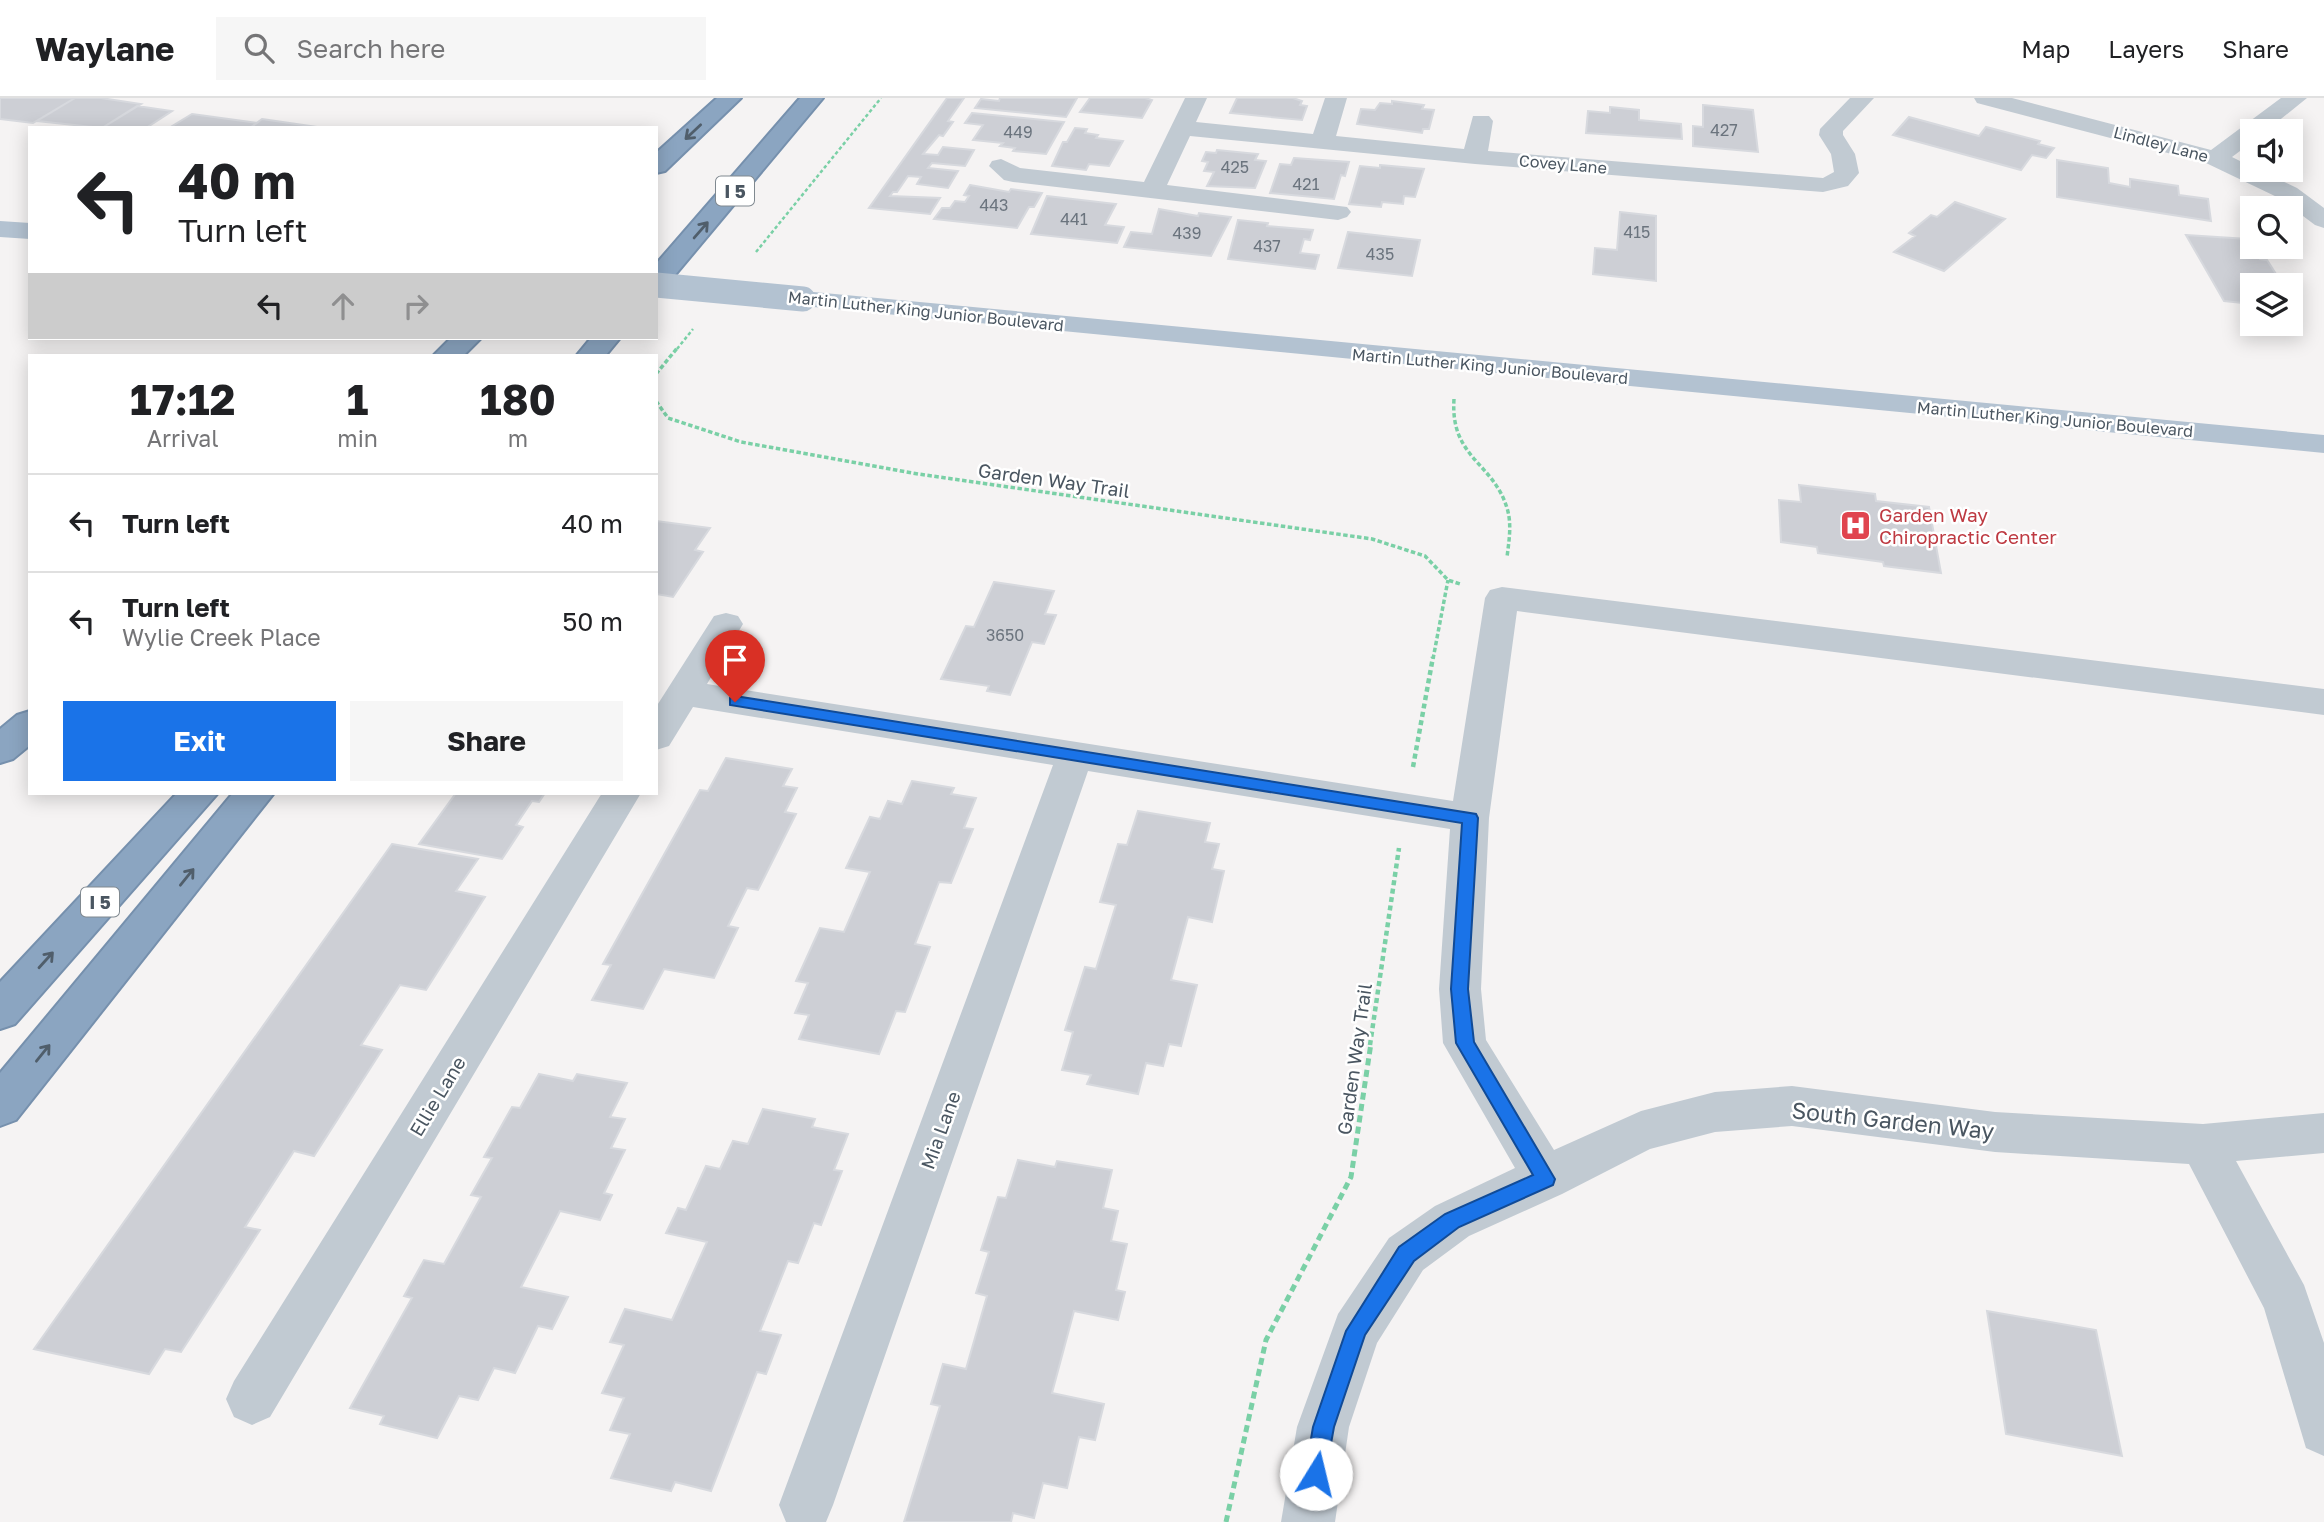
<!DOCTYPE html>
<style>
:root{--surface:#fff;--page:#f6f6f6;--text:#202124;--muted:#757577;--line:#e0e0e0;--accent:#1a73e8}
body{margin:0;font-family:"Golos Text",sans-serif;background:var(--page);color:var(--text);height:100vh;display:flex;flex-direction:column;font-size:26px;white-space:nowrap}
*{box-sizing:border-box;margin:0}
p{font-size:23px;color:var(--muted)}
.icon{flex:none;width:38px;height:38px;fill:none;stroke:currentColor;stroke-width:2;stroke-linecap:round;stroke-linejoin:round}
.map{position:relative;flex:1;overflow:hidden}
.sheet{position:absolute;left:28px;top:256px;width:630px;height:441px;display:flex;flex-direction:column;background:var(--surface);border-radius:0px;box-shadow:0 4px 18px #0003}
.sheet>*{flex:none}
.guide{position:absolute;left:28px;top:28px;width:630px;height:214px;border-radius:0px;box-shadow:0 4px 18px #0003;background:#fff;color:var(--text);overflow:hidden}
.fabs{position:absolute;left:2240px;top:21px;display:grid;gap:14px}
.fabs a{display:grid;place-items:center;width:63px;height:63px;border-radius:0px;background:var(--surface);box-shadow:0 4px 18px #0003;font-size:35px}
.pin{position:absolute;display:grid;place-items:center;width:60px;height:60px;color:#fff;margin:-72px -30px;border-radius:50% 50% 50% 0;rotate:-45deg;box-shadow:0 0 7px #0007}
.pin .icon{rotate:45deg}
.me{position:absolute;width:77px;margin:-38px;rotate:9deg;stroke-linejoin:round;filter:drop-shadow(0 0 5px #0008)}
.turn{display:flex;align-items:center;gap:24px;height:147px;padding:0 35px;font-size:32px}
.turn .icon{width:91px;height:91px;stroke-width:2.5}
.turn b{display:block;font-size:49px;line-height:60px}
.lanes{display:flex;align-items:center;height:66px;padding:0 35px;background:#0003;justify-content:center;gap:35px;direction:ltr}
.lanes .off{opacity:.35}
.eta{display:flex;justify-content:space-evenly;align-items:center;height:119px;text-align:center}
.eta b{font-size:42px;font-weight:700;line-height:49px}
.action{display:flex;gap:14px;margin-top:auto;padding:14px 35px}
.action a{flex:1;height:80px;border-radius:0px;background:var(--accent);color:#fff;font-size:28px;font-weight:700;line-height:80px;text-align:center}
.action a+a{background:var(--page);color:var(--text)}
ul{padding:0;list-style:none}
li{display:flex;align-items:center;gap:21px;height:98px;padding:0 35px;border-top:2px solid var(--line)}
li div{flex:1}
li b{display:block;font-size:26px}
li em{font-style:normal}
header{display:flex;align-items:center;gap:42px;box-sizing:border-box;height:98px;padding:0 35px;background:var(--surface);border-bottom:2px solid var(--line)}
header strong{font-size:33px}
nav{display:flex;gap:38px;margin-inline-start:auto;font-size:24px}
.search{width:490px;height:63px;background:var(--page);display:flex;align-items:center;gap:18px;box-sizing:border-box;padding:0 24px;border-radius:0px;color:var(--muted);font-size:26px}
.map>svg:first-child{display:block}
.building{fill:#cdcfd5;stroke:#d7d9de;stroke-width:2}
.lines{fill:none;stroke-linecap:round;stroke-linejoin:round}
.highway-casing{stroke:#7690ad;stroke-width:4}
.path-far3{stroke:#7ad0a6;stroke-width:2.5;stroke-dasharray:3.5 2.5;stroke-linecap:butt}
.path-far2{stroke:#7ad0a6;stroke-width:3.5;stroke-dasharray:4.5 2.5;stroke-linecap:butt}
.path-far1{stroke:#7ad0a6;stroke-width:4.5;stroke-dasharray:5 3.5;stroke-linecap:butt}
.path{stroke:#7ad0a6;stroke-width:5;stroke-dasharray:7 4.5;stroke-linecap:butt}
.minor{fill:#c1cad2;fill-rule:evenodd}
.major{fill:#b3c2d1;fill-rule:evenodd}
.highway{fill:#8ba5c1;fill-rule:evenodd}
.major-bridge{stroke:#b3c2d1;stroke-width:25}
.oneway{stroke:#505e6b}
.route{fill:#1a73e8;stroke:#114b97;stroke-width:2}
.labels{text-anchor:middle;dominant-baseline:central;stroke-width:5;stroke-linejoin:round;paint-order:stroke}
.number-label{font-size:16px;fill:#6b747e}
.far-street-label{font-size:16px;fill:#4a5661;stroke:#fff}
.shield{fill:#fff;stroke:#808990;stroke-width:2}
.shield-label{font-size:18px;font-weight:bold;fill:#4a5661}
.street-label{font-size:19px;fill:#4a5661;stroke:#fff}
.health-label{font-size:19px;fill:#be3a42;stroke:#fff;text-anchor:start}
.near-street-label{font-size:23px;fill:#4a5661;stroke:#fff}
</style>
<header>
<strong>Waylane</strong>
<div class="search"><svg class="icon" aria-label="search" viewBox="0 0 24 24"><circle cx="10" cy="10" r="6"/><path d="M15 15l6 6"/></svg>Search here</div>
<nav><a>Map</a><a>Layers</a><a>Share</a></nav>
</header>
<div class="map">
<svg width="2324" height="1424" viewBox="0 0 2324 1424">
<rect width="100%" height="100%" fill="#f5f3f3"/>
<path class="building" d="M0 0H75L33 25 0 21Z
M75 0H101L141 6 102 30 37 23Z
M947 0H964L948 23 953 24 943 38 939 37 923 56 938 57 943 49 974 52 965 68 932 65 928 70 958 73 948 90 917 86 921 79 908 78 897 94H893L890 98 940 100 930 116 869 110Z
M1000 0H1077L1066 19 975 10 981 1 999 3Z
M1090 0H1145L1152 2 1142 20 1080 14Z
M1237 0H1293L1302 3 1300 7 1307 8 1302 22 1230 15Z
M1392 3 1424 7 1422 11 1434 12 1429 31H1423L1422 35 1357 26 1361 11 1375 12 1380 5 1392 6Z
M1703 7 1753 12 1758 54 1693 48V28L1703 29Z
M137 8 172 13 146 30H102Z
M1610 9 1639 12V22L1681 26 1682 41 1586 35 1588 13 1610 15Z
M972 15 1064 24 1046 56 1013 53 1015 50 1000 48 1003 45 973 42 983 27 965 25Z
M192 16 257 25 250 30H169Z
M1909 19 1979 38 1986 29 2040 43 2038 46 2054 50 2046 60 2032 57 2021 72 1893 37Z
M262 21 324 30H250Z
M1075 30 1087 31 1085 35 1098 37 1096 40 1123 43 1109 68 1089 66 1086 72 1052 68 1063 44H1067Z
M1217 52 1258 56 1255 62 1266 63 1255 90 1207 88 1214 74 1204 73 1208 64 1202 63 1206 54 1216 55Z
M1294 60 1349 64 1345 78 1341 77 1334 101 1270 95 1280 66 1291 67Z
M2057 62 2108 70 2109 85 2130 89V81L2178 88 2179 97 2208 101 2211 123 2057 99Z
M1380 67 1424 71 1415 99 1404 98 1403 106 1382 104 1381 109 1349 106 1360 68 1380 70Z
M970 87 1009 94 1011 91 1042 95 1034 109H1029L1017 130 934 121 942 110H950L955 103 965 104 969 98 964 97Z
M1047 98 1116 106 1105 127 1124 129 1117 145 1031 136Z
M1955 104 2005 121 1944 173 1894 154 1915 138 1909 135 1931 117 1937 119Z
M1159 111 1198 118 1199 115 1231 119 1211 158 1124 149 1131 134 1152 136Z
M1620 114 1656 118V183L1593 176 1595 150 1617 152Z
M1238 122 1268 125 1267 128 1313 132 1310 142 1304 141 1300 155 1319 157 1315 171 1228 161Z
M1348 134 1420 142 1412 178 1338 170Z
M2186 137 2248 141 2260 161 2267 162 2283 187H2252V206L2224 203Z
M1799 387 1875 396 1876 403 1929 409 1941 475 1884 468 1883 464 1818 455 1817 449 1781 444 1779 402 1801 404Z
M656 423 710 430 695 452 703 454 673 499 656 496Z
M994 484 1054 493 1045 516 1056 517 1044 546 1032 544 1010 597 987 593 989 588 941 581 966 528 974 529Z
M726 660 792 671 783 688 797 690 785 714 796 716 758 792 747 790 728 828 738 830 714 880 664 871 643 911 592 902 611 867 603 866 700 692 708 693Z
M912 683 954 690 951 696 976 700 964 730 973 731 951 785 939 784 915 846 930 849 905 914 896 913 879 956 799 941 809 917 795 915 808 885 796 883 820 830 844 834 870 774 846 770 870 719 880 721 888 703 902 706Z
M456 695H545L539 704 532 703 516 727 523 729 502 761 419 746Z
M1138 713 1210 725 1205 744 1219 746 1212 771 1224 773 1212 824 1188 819 1171 882 1197 887 1181 948 1169 946 1163 968 1146 965 1138 996 1087 986 1091 977 1062 972 1073 934 1065 932 1085 869 1096 871 1116 807 1100 804 1118 746 1127 747Z
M392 746 478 761 456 793 485 799 426 892 400 887 361 947 382 952 314 1058 294 1053 245 1129 260 1132 181 1254 165 1251 149 1276 34 1251Z
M539 976 573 983 577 976 627 985 610 1019 625 1021 611 1050 625 1052 604 1095 612 1097 600 1122 560 1113 521 1189 568 1199 552 1231 538 1228 515 1275 494 1270 478 1302 459 1298 437 1340 380 1326 384 1318 350 1310 412 1200 404 1198 424 1162 444 1166 481 1099 471 1097 492 1060 484 1059 512 1009 520 1010Z
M763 1011 815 1021 812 1029 848 1036 834 1072 842 1073 821 1127 814 1125 798 1165 788 1163 760 1233 781 1237 766 1276 757 1274 711 1393 675 1384 671 1393 611 1380 630 1336 610 1332 624 1300 602 1295 624 1247 610 1244 625 1211 672 1222 707 1144 666 1135 678 1110 686 1112 706 1068 720 1071 733 1043 748 1046Z
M1018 1062 1055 1069 1057 1063 1112 1072 1103 1110 1118 1113 1111 1143 1127 1146 1116 1192 1125 1194 1118 1222 1074 1213 1052 1295 1104 1306 1095 1342 1079 1339 1067 1390 1043 1385 1034 1420 1013 1415 1011 1424H904L940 1308 931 1306 943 1266 966 1271 987 1198 976 1195 989 1154 981 1152 998 1099 1006 1100Z
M1987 1213 2096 1232 2122 1358 2006 1336Z"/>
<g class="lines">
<defs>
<path id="highway" d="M717 0H741L665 73 656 75V55Z
M800 0H823L665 189 656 191V166Z
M451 240H481L464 257H434Z
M591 240H620L606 257H577Z
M30 613V647L13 661 0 665V631L17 617Z
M177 695H218L15 926 0 931V884Z
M233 695H274L16 1022 0 1028V975Z"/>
</defs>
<use href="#highway" class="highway-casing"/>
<path class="path-far3" d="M756 154 881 0
M677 251 693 231"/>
<path class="path-far2" d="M656 276 678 249
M1454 301C1450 360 1493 364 1507 410 1512 426 1509 443 1507 459
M656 303 668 320 741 344 918 376 1372 441 1425 458 1448 482 1460 486
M1433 561 1448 482"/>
<path class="path-far1" d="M1413 669 1433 559
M1370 947 1399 750"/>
<path class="path" d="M1226 1424 1266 1242 1351 1079 1371 945"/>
<path class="minor" d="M1185 0H1207L1196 24 1313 36 1325 0H1347L1336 38 1464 51 1473 18H1489L1493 23 1488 53 1823 80 1834 74 1831 56 1819 37 1820 31 1850 0H1874L1843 33V37L1855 56 1859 75 1848 88 1823 94 1475 66 1190 38 1167 87 1347 109 1351 114 1347 119 1338 122 1013 84 1004 82 989 68 992 63 1001 61 1020 70 1144 84Z
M1974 0H2012L2211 52 2281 0H2307L2266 33H2252V44L2232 59 2252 69V72H2259L2297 90 2324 110V130L2315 127 2279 100 2206 65 1977 5Z
M1502 489 2324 591V617L1517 513 1489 720 1481 891 1486 942 1554 1052 1641 1013 1715 994 1792 988 1995 1014 2203 1026 2324 1015V1055L2236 1063 2304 1187 2324 1245V1358L2306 1350 2264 1210 2189 1066 1995 1054 1792 1028 1715 1034 1650 1051 1562 1096 1469 1138 1423 1172 1377 1245 1349 1329 1335 1424H1281L1297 1329 1338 1216 1389 1140 1435 1108 1515 1070 1443 945 1439 891 1450 731 1088 673 833 1407 826 1424H786L779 1407 1053 667 693 609 669 648 656 652V609L714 518 726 515 738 518 743 526 707 586 1453 703 1485 500 1490 492Z
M602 695H641L270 1319 252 1327 234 1319 226 1301 234 1283Z"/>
<path class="major" d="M0 123 30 125V141L0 139Z
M803 193 2324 337V355L793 207 789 201 793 195Z"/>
<use href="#highway" class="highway"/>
<path class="major-bridge" d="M656 187 803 201"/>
</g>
<defs><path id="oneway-shaft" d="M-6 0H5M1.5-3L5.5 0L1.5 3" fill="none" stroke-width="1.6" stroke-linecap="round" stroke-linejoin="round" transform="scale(1.75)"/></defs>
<g class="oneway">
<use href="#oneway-shaft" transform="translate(693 34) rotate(137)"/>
<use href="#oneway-shaft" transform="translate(701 132) rotate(-49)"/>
<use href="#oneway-shaft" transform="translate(187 779) rotate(-51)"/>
<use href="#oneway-shaft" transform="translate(46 862) rotate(-48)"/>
<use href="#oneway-shaft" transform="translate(43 955) rotate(-51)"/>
</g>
<path class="route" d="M735 598 1476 716 1478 720 1468 891 1474 944 1555 1081 1553 1087 1459 1129 1414 1163 1365 1237 1334 1329 1324 1384 1316 1387 1308 1384 1305 1376 1313 1329 1346 1233 1399 1149 1445 1116 1533 1077 1456 945 1451 891 1462 725 730 607V600Z"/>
<defs>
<symbol id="hospital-square" viewBox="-11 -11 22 22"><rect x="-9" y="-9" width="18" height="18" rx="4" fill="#e0444e" stroke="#fff"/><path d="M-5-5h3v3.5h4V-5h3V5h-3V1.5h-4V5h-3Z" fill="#fff"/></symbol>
</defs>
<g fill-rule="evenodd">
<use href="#hospital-square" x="1838" y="410" width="35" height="35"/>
</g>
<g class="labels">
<g class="number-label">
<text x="1724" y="32">427</text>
<text x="1018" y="34">449</text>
<text x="1235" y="69">425</text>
<text x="1306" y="86">421</text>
<text x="994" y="107">443</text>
<text x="1074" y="121">441</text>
<text x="1637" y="134">415</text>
<text x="1187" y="135">439</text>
<text x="1267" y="148">437</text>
<text x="1380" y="156">435</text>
<text x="1005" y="537">3650</text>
</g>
<g class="far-street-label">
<text transform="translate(2161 46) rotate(15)">Lindley Lane</text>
<text transform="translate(1563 66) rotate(5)">Covey Lane</text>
<text transform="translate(926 213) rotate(6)">Martin Luther King Junior Boulevard</text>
<text transform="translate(1490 268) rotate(5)">Martin Luther King Junior Boulevard</text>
<text transform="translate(2055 321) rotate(5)">Martin Luther King Junior Boulevard</text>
</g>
<g class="shield">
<rect x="716" y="78.5" width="38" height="29" rx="5"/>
<rect x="81" y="789.5" width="38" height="29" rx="5"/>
</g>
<g class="shield-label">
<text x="735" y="93">I 5</text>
<text x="100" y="804">I 5</text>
</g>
<g class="street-label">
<text transform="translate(1054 382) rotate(8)">Garden Way Trail</text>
<text transform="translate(1354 961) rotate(-82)">Garden Way Trail</text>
<text transform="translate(437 998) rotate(-59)">Ellie Lane</text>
<text transform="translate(940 1032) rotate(-70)">Mia Lane</text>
</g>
<g class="health-label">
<text x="1879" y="416">Garden Way<tspan x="1879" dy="22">Chiropractic Center</tspan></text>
</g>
<g class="near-street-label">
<text transform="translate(1893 1022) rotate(6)">South Garden Way</text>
</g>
</g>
</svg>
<div class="fabs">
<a><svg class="icon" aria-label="sound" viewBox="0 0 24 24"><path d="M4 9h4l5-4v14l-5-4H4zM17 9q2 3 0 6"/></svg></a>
<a><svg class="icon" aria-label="search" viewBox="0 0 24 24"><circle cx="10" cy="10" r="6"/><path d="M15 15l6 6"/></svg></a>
<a><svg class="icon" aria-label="layers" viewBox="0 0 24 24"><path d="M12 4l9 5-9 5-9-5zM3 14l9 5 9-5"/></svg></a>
</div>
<div class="pin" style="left:735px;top:604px;background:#d93025"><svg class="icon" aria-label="arrive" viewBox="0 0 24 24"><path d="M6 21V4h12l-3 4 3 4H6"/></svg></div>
<svg class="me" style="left:1316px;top:1376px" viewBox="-20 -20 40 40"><circle r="19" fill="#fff"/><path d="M0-13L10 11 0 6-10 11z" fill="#1a73e8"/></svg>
<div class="guide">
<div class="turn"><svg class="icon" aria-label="left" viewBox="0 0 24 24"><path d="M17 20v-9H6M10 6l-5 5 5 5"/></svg><div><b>40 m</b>Turn left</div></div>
<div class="lanes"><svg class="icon" aria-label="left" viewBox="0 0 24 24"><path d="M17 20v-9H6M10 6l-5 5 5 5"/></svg><svg class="icon off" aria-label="ahead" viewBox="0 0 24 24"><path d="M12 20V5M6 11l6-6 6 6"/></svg><svg class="icon off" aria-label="right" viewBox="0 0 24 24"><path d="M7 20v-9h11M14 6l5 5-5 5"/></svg></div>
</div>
<section class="sheet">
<div class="eta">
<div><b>17:12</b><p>Arrival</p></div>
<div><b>1</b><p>min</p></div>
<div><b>180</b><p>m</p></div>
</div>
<ul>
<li><svg class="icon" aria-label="left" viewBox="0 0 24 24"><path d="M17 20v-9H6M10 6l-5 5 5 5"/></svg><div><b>Turn left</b></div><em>40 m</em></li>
<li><svg class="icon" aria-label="left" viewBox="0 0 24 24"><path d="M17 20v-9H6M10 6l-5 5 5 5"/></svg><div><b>Turn left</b><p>Wylie Creek Place</p></div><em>50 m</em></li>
</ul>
<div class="action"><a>Exit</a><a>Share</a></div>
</section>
</div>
